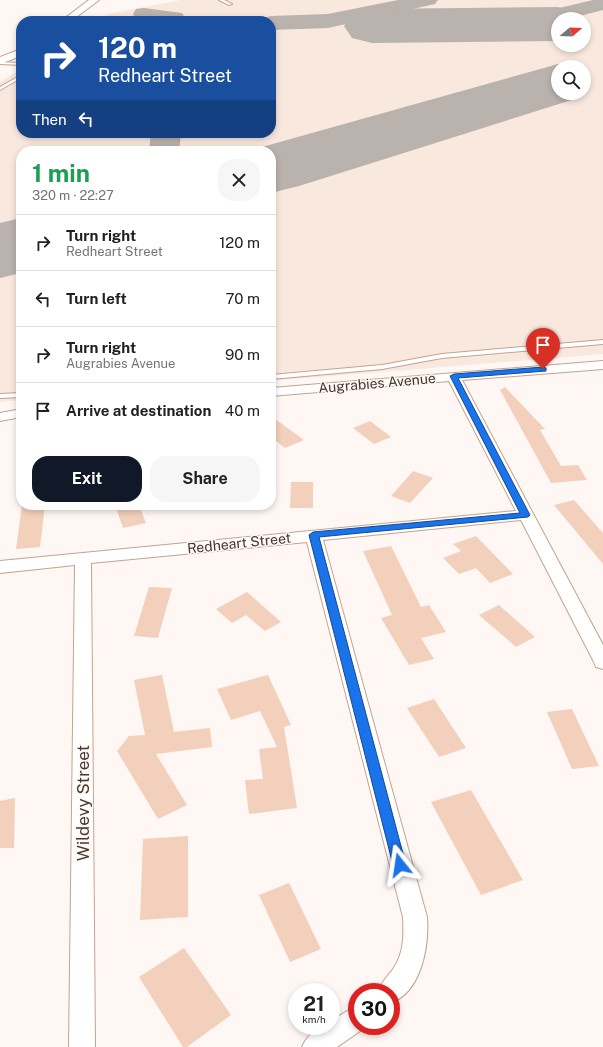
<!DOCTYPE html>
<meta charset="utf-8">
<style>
:root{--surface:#fff;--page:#f6f6f6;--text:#202124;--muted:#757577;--line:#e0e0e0;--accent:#111827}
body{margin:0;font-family:"Public Sans",sans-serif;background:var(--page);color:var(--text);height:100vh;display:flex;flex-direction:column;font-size:15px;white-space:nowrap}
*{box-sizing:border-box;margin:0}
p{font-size:13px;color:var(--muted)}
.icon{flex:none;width:22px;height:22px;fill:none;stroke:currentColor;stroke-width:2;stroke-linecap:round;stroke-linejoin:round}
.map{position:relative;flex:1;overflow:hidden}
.drawer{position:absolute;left:16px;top:146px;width:260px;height:364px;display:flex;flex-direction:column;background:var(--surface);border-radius:16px;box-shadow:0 2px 6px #0003}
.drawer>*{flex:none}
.banner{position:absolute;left:16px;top:16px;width:260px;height:122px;border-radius:16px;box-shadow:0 2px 6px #0003;background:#1a4fa0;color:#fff;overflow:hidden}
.needle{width:26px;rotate:71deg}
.fabs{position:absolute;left:551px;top:12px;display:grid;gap:8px}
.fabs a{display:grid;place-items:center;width:40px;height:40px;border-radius:50%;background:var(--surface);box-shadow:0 2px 6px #0003;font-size:20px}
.speed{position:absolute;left:288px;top:983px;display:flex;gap:8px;font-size:20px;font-weight:700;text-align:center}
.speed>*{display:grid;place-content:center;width:52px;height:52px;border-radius:50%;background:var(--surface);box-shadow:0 2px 6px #0003;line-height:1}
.speed small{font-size:10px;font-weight:400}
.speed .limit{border:6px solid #d22;background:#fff;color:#111}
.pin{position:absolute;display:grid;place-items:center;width:34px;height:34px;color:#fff;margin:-41px -17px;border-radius:50% 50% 50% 0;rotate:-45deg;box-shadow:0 0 4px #0007}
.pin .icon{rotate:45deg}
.me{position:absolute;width:44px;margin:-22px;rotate:345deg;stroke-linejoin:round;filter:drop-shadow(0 0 3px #0008)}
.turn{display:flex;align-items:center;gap:14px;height:84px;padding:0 16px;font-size:18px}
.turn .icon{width:52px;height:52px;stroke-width:2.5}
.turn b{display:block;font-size:28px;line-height:34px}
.then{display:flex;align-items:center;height:38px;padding:0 16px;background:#0003;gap:8px;font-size:15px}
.round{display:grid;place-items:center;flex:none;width:42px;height:42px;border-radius:16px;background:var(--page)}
.headline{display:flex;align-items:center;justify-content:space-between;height:68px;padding:0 16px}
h1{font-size:24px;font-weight:700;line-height:30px;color:#1e9e55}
.action{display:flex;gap:8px;margin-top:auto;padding:8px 16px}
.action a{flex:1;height:46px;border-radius:16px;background:var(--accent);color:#fff;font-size:16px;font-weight:700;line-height:46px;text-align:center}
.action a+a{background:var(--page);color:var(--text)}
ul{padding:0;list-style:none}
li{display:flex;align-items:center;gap:12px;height:56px;padding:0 16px;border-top:1px solid var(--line)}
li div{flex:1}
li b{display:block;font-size:15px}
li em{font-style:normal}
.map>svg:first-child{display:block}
.built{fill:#f9e8de;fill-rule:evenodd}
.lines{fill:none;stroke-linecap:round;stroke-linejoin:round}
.taxiway{fill:#bab2ac;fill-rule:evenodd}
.runway{fill:#bab2ac;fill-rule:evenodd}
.building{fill:#f2d0bb}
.lane-casing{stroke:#c4a38f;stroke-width:2}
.street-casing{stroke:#c4a38f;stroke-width:2}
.secondary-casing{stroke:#c4a38f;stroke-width:2}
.lane{fill:#fff;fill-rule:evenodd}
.street{fill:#fff;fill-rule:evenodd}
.secondary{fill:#fff;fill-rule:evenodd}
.route{fill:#1a73e8;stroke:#114b97}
.labels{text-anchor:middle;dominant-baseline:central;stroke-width:3;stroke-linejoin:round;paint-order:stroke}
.street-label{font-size:14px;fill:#44372e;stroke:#fef7f3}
.near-street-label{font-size:17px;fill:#44372e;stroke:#fef7f3}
</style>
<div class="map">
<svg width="603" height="1047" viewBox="0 0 603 1047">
<rect width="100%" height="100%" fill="#fef7f3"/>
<path class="built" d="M181 0H603V354L271 381V151H21V400L0 402V82L21 69V133H271V21H98L108 14ZM558 19H584V45H558ZM558 67H584V93H558Z"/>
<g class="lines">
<path class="taxiway" d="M398 0H438L435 4 328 28 271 30V21H261L263 18 271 16 328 14Z
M593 0H603V10L568 19H558V21L517 32 509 30 506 25 509 20Z
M144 8 182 13 185 18 183 21H148L136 19 133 14 136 9Z
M151 133H181L179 151H149Z"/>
<path class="runway" d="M558 7 578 12 582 19H558V41L372 43 352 38 344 26 352 14 372 9Z
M584 21 586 24 584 27Z
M558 64 572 67H558V93H584L581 97 299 186 271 193V151H248Z
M584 74 590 83 584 92Z
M21 218V273L0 278V223Z"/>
</g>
<path class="building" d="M505 387 545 429 540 430 561 466 578 465 587 480 551 483 500 390Z
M271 416 304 440 285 448 271 437Z
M370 421 391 437 374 444 353 428Z
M413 471 433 478 410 503 391 496Z
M291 482H313V508H290Z
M574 500 603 533V564L554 505Z
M22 505H45L40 547 16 549Z
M115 505H139L146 523 123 528Z
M476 536 513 574 490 583 476 568 459 574 443 558 461 551 453 544Z
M391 546 421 607 429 605 446 632 421 638 434 659 409 665 381 618 392 615 363 551Z
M149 587 172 588 158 638 134 636Z
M247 592 281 622 265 631 246 615 232 623 216 609Z
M499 605 535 637 516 647 479 615Z
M162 675 174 732 210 728 212 747 156 754 187 805 158 819 117 751 129 736 145 735 134 680Z
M268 675 291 725 284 727 297 808 249 814 245 780 263 779 259 749 277 747 260 711 231 720 217 689Z
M434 699 466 748 439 757 407 708Z
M572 709 599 766 572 769 547 712Z
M471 790 523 880 481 895 431 802Z
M15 798 14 848H0V801Z
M188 836V917L140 920 143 839Z
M289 883 321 949 290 962 259 895Z
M184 948 231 1015 187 1047H183L139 977Z"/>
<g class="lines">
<defs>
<path id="lane" d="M219 0H224L232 4 229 5Z
M0 62 21 63V65L0 64Z
M21 75V78L0 90V87Z
M603 340V344L442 358 382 369 271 379V375L382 365 442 354Z
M21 393V397L0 398V394Z"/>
<path id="street" d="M603 361V369L462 380 603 645V669L596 667 594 662 521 520 323 540 427 917C429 946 422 991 391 1003V992H377C381 983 387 977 393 969 404 954 404 935 403 917L307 542 91 563 95 1047H69L75 565 0 573V561L516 511 449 381 271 396V388Z
M21 409V417L0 421V413Z
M357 1005V1026L366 1027 337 1047H302C307 1035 318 1026 331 1026V1021Z"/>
<path id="secondary" d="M89 0H99L71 21H61Z
M21 49V56L0 64V57Z"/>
</defs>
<use href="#lane" class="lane-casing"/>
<use href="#street" class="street-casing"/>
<use href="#secondary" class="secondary-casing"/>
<use href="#lane" class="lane"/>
<use href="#street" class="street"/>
<use href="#secondary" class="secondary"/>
</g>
<path class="route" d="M543 367 546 368V371L458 378 530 515 528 517 319 537 406 865 404 869 400 871 395 869 393 865 309 535 313 532 520 513 450 376 454 374Z"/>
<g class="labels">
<g class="street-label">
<text transform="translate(377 383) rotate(-5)">Augrabies Avenue</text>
<text transform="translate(239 543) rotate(-6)">Redheart Street</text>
</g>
<g class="near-street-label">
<text transform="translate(83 803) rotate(-90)">Wildevy Street</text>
</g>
</g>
</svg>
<div class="fabs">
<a><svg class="needle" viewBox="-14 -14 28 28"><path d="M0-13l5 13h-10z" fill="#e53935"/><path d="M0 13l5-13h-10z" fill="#757577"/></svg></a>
<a><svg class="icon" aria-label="search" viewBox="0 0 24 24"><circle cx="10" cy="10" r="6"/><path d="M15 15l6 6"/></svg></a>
</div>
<div class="speed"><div>21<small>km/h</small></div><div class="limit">30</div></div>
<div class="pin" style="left:543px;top:369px;background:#d93025"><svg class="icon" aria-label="arrive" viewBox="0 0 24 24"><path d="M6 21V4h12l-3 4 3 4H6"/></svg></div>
<svg class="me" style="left:400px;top:865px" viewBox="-20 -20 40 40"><path d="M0-17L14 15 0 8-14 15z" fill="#1a73e8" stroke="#fff" stroke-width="4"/></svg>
<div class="banner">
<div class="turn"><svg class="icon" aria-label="right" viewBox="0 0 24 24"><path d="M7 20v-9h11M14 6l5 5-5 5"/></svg><div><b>120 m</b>Redheart Street</div></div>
<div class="then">Then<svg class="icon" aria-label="left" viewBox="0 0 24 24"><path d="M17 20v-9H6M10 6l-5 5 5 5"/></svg></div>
</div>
<section class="drawer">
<div class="headline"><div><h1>1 min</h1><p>320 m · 22:27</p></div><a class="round"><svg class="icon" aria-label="close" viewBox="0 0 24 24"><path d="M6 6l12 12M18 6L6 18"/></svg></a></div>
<ul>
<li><svg class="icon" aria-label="right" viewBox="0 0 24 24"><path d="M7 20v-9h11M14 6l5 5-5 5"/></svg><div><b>Turn right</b><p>Redheart Street</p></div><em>120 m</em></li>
<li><svg class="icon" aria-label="left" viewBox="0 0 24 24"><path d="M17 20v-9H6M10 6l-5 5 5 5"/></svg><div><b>Turn left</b></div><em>70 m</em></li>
<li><svg class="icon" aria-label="right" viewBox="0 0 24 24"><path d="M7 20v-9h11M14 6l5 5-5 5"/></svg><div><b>Turn right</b><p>Augrabies Avenue</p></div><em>90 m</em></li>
<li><svg class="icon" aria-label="arrive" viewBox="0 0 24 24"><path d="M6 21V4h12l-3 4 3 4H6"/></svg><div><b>Arrive at destination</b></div><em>40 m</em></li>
</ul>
<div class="action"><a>Exit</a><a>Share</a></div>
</section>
</div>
